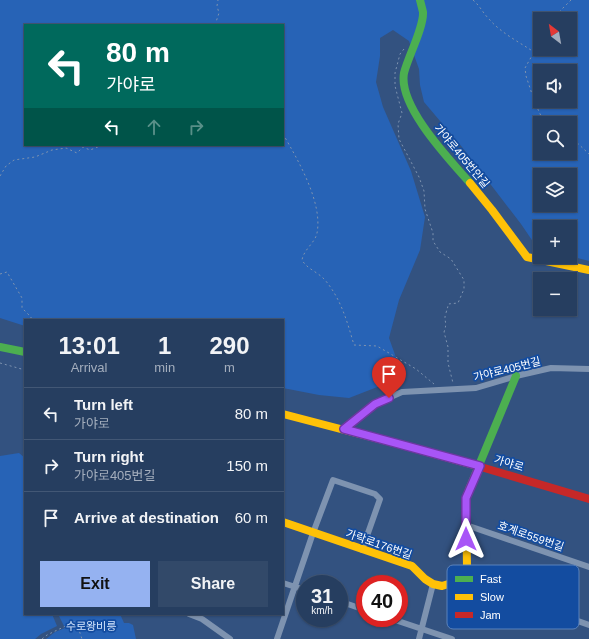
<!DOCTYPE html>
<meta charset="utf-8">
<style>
:root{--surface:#263e60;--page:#324969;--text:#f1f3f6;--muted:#a4aebd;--line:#425775;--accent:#95b2f1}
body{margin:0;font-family:Helvetica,"Noto Sans KR",sans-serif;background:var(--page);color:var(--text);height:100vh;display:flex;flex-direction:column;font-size:15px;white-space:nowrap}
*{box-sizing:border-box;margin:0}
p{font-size:13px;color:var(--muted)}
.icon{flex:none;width:22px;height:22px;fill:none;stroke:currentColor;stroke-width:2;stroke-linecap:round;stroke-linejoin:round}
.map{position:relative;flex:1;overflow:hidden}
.sheet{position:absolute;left:24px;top:319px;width:260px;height:296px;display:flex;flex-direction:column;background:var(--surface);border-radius:0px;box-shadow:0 1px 3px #0004,0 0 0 1px var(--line)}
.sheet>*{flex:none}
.hud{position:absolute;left:24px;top:24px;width:260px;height:122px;border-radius:0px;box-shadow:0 1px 3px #0004,0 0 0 1px var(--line);background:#00695c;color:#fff;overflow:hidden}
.needle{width:26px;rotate:329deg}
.fabs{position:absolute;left:533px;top:12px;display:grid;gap:8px}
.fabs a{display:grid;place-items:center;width:44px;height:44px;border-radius:0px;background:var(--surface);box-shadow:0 1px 3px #0004,0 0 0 1px var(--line);font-size:20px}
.speed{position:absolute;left:296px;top:575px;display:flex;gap:8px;font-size:20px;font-weight:700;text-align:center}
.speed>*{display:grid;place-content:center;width:52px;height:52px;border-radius:50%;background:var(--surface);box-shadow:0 1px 3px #0004,0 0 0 1px var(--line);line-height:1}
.speed small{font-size:10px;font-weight:400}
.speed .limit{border:6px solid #d22;background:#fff;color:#111}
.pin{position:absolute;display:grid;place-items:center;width:34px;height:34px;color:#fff;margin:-41px -17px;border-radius:50% 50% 50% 0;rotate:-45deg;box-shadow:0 0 4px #0007}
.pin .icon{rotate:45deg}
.me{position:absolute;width:44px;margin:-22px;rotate:0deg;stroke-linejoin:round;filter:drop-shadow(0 0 3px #0008)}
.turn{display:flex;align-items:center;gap:14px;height:84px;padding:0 16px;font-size:18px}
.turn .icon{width:52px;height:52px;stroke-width:2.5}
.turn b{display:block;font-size:28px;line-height:34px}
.lanes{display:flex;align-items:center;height:38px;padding:0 16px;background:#0003;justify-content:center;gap:20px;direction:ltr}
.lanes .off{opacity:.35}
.eta{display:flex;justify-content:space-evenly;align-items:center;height:68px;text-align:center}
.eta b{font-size:24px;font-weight:700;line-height:28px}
.action{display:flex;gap:8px;margin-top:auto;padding:8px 16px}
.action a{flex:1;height:46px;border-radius:0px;background:var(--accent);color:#111;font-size:16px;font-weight:700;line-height:46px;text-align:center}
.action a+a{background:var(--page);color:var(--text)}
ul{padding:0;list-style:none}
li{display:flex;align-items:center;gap:12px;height:52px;padding:0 16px;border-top:1px solid var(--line)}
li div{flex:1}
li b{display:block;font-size:15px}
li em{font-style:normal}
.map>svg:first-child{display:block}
.green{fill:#2763b6;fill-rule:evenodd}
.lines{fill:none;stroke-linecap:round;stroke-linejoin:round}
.path{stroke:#7e93b0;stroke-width:1;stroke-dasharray:2 3;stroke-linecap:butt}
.street{stroke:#7e93b0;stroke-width:6}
.fast{stroke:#4caf50;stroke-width:8}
.slow{stroke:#ffc107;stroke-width:8}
.jam{stroke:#c62828;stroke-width:8}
.route-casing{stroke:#6d37a1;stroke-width:10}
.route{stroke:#a855f7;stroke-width:7}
.labels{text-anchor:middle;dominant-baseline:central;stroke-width:3.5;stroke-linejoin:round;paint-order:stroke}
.street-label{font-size:11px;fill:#fff;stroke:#134ca0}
.park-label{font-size:11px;fill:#d4e6fe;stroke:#134ca0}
.key{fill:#134ca0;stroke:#5a82bc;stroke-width:1}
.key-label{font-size:11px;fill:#fff}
</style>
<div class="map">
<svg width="589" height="639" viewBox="0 0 589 639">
<rect width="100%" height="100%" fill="#335280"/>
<path class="green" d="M0 0H589V261L570 256V227H540V248L536 246 521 224 462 147 424 102 420 85 419 69 409 41 393 30 380 38V56L376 82 383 107 411 171 425 217 420 250 399 300 389 338 403 377 349 398 319 395 283 388V320H25V326L0 318ZM540 19H570V49H540ZM25 25H283V145H25ZM540 71H570V101H540ZM540 123H570V153H540ZM540 175H570V205H540Z
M19 453 25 458V614H52L57 626 41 634 35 639H0V456Z
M58 614H120L124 623H129L133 625 136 639H46L55 632 65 628Z"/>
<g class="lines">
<path class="path" d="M473 0C480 6 483 13 489 19 501 33 519 42 534 52
M552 19 571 0
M215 25 219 13 217 6 218 0
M540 46 539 48 534 52 525 68 526 76 535 103 542 118 549 123
M404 49 400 54 395 73V86L402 113 398 124 399 139 419 177 424 191 425 209 433 233V241L440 252 451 259 464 280V289L458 303 448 304C448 308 447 309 446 313 443 320 448 322 444 332L448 347V363L453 383
M283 134C298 160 323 203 317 233 315 243 304 249 302 260 307 269 318 272 325 280 341 299 347 321 354 345L377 346 416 369 434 384
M570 136 589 154
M0 176 6 166 14 160 35 157 52 150 66 148 77 153 83 147 90 150 103 145
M0 274 7 272 22 298V308L31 317V320
M0 363 25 370
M42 639 47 635 76 621 82 639"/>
<path class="street" d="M345 429 375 404 402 392 476 388 516 376 551 368 589 369
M466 525 589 567
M461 580 589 625
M283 583 305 590
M339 601 365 610
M189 614 202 619 230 639
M389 618 452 639
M277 639 313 533 333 480 375 494 380 499 362 550
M419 639 433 584"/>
<path class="fast" d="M420 0C421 4 422 8 423 12 424 27 408 57 404 73 398 106 449 159 470 183
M0 347 25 352
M470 487 516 376"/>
<path class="slow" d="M470 183 492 210 527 257 589 270
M283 414 398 444 481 467
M283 522 412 566 425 579 433 584 442 586 461 580 467 567 466 498 470 487"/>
<path class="jam" d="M481 467 589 499"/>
</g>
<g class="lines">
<defs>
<path id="route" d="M389 398 375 404 344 429 480 466 466 498V539"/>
</defs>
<use href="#route" class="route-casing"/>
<use href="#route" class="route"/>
</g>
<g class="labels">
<g class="street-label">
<text transform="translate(462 156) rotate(50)">가야로405번안길</text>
<text transform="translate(507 369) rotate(-14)">가야로405번길</text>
<text transform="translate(509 463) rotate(17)">가야로</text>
<text transform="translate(531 536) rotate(19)">호계로559번길</text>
<text transform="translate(379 544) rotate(19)">가락로176번길</text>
</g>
<g class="park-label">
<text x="91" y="626">수로왕비릉</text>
</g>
</g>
<rect x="447" y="565" width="132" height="64" rx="6" class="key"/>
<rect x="455" y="576" width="18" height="6" fill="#4caf50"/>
<rect x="455" y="594" width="18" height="6" fill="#ffc107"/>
<rect x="455" y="612" width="18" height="6" fill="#c62828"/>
<g class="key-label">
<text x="480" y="583">Fast</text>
<text x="480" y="601">Slow</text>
<text x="480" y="619">Jam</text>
</g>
</svg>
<div class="fabs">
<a><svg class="needle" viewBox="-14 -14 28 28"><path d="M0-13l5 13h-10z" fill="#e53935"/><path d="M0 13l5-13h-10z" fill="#a4aebd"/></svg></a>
<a><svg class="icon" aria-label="sound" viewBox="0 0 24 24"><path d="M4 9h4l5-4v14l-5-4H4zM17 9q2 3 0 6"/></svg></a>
<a><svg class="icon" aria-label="search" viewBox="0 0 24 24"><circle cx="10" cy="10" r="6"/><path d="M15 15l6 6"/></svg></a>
<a><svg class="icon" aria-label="layers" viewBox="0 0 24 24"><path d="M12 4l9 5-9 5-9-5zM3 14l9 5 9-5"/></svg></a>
<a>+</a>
<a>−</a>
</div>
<div class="speed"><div>31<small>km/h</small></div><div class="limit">40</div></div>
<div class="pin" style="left:389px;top:398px;background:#d93025"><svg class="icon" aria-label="arrive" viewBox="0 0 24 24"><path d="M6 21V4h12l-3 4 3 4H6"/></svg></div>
<svg class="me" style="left:466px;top:539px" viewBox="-20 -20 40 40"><path d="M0-17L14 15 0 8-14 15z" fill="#a855f7" stroke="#fff" stroke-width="4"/></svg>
<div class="hud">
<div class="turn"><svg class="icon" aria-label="left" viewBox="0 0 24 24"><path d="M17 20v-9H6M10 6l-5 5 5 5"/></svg><div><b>80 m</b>가야로</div></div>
<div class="lanes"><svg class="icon" aria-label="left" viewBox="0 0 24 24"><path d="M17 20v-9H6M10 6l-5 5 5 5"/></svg><svg class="icon off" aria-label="ahead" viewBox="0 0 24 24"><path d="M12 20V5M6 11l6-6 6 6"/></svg><svg class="icon off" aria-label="right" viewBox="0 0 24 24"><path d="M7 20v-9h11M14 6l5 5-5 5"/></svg></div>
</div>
<section class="sheet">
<div class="eta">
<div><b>13:01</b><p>Arrival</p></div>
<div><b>1</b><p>min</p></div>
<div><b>290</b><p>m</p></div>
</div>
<ul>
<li><svg class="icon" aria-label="left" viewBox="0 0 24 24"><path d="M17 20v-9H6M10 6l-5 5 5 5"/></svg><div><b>Turn left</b><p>가야로</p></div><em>80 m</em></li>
<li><svg class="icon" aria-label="right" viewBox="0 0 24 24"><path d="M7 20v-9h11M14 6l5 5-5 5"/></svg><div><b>Turn right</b><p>가야로405번길</p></div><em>150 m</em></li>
<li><svg class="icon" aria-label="arrive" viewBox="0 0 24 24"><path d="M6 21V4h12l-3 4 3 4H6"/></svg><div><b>Arrive at destination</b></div><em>60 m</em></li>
</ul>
<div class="action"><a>Exit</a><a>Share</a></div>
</section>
</div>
